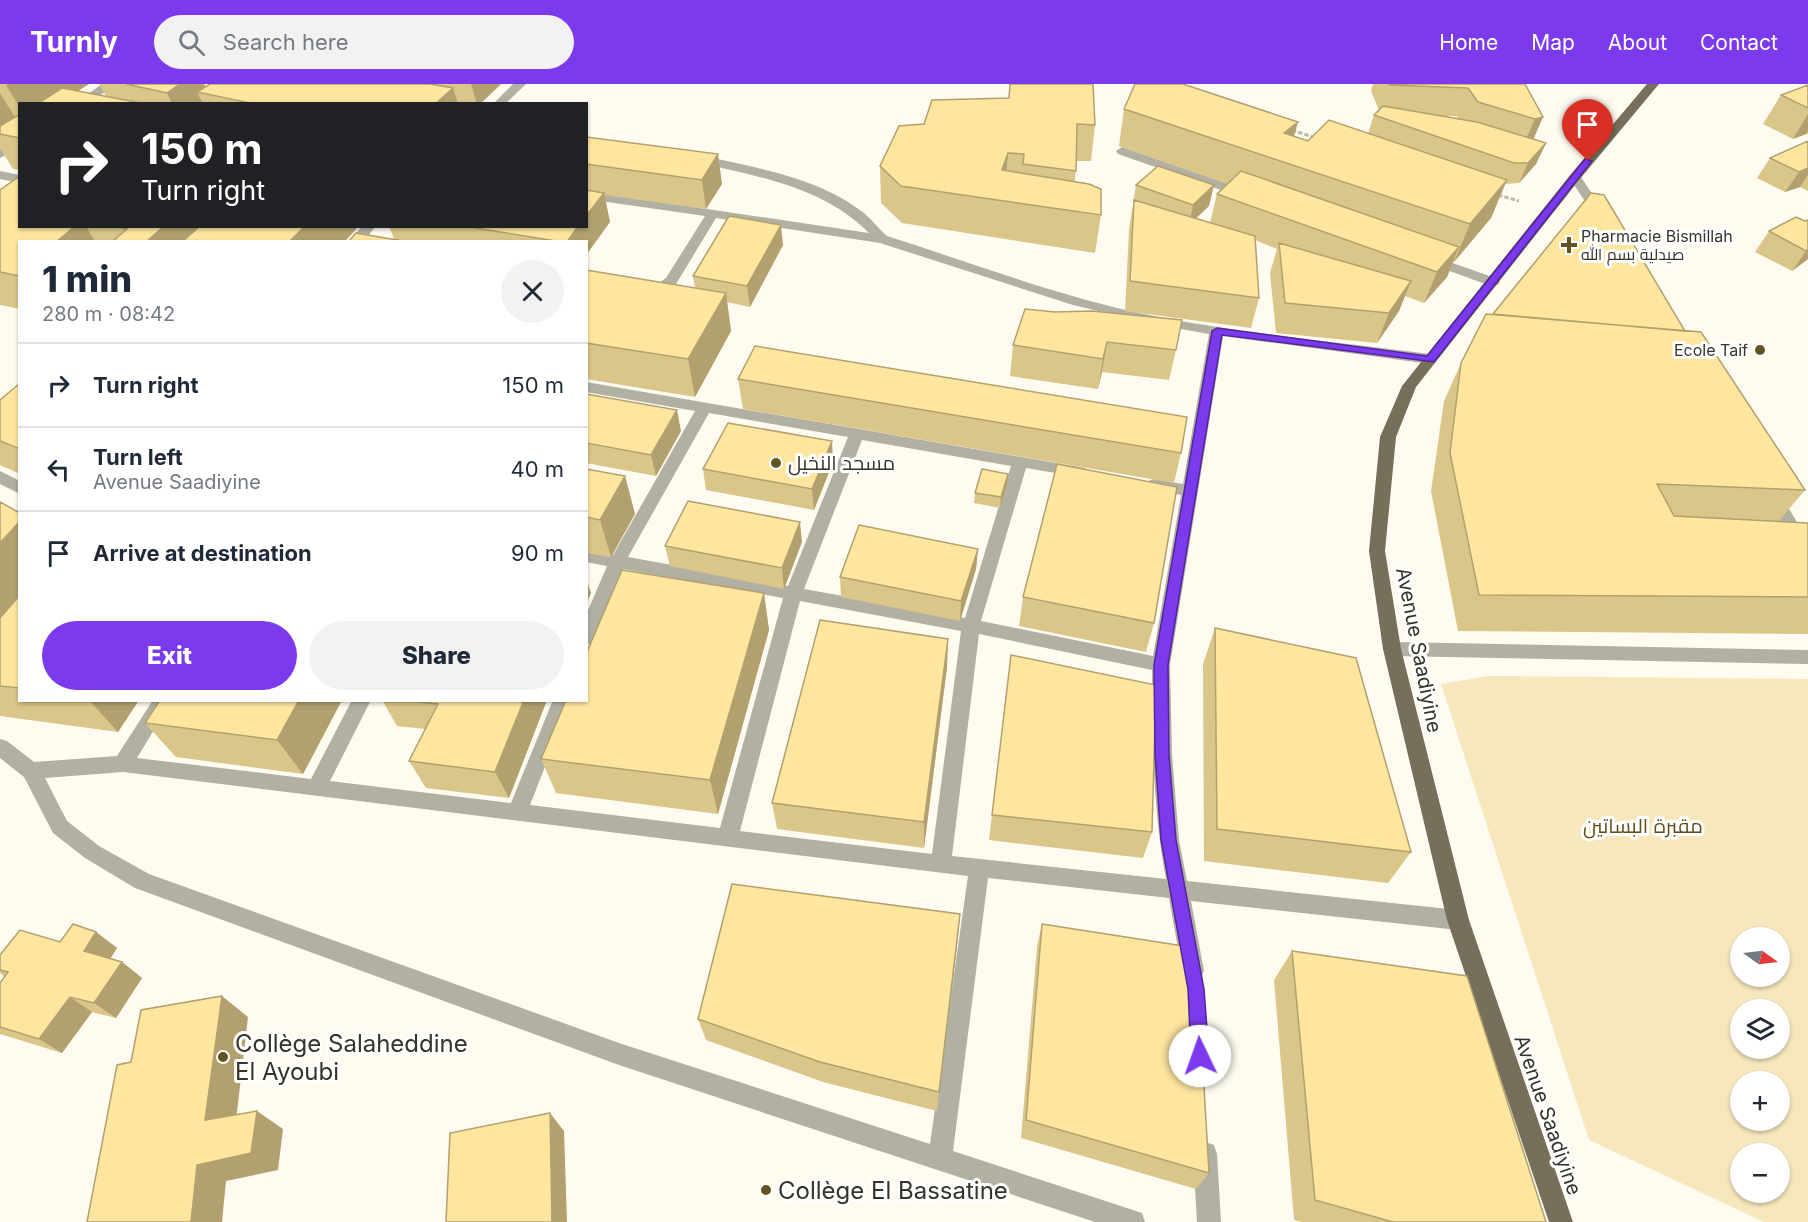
<!DOCTYPE html>
<meta charset="utf-8">
<style>
:root{--surface:#fff;--page:#f2f2f3;--text:#1f2937;--muted:#747a83;--line:#e0e1e3;--accent:#7c3aed}
body{margin:0;font-family:Inter,Cairo,sans-serif;background:var(--page);color:var(--text);height:100vh;display:flex;flex-direction:column;font-size:22px;white-space:nowrap}
*{box-sizing:border-box;margin:0}
p{font-size:20px;color:var(--muted)}
.icon{flex:none;width:33px;height:33px;fill:none;stroke:currentColor;stroke-width:2;stroke-linecap:round;stroke-linejoin:round}
.map{position:relative;flex:1;overflow:hidden}
.drawer{position:absolute;left:18px;top:156px;width:570px;height:462px;display:flex;flex-direction:column;background:var(--surface);border-radius:0px;box-shadow:0 2px 4px #0004}
.drawer>*{flex:none}
.hud{position:absolute;left:18px;top:18px;width:570px;height:126px;border-radius:0px;box-shadow:0 2px 4px #0004;background:#202124;color:#fff;overflow:hidden}
.needle{width:39px;rotate:104deg}
.buttons{position:absolute;left:1730px;top:843px;display:grid;gap:12px}
.buttons a{display:grid;place-items:center;width:60px;height:60px;border-radius:50%;background:var(--surface);box-shadow:0 2px 4px #0004;font-size:30px}
.pin{position:absolute;display:grid;place-items:center;width:51px;height:51px;color:#fff;margin:-62px -26px;border-radius:50% 50% 50% 0;rotate:-45deg;box-shadow:0 0 6px #0007}
.pin .icon{rotate:45deg}
.me{position:absolute;width:66px;margin:-33px;rotate:357deg;stroke-linejoin:round;filter:drop-shadow(0 0 4px #0008)}
.turn{display:flex;align-items:center;gap:21px;height:126px;padding:0 24px;font-size:27px}
.turn .icon{width:78px;height:78px;stroke-width:2.5}
.turn b{display:block;font-size:42px;line-height:51px}
.round{display:grid;place-items:center;flex:none;width:63px;height:63px;border-radius:32px;background:var(--page)}
.overview{display:flex;align-items:center;justify-content:space-between;height:102px;padding:0 24px}
h1{font-size:36px;font-weight:800;line-height:45px}
.button{display:flex;gap:12px;margin-top:auto;padding:12px 24px}
.button a{flex:1;height:69px;border-radius:36px;background:var(--accent);color:#fff;font-size:24px;font-weight:800;line-height:69px;text-align:center}
.button a+a{background:var(--page);color:var(--text)}
ul{padding:0;list-style:none}
li{display:flex;align-items:center;gap:18px;height:84px;padding:0 24px;border-top:2px solid var(--line)}
li div{flex:1}
li b{display:block;font-size:22px}
li em{font-style:normal}
header{display:flex;align-items:center;gap:36px;box-sizing:border-box;height:84px;padding:0 30px;background:var(--accent);color:#fff}
header strong{font-size:28px}
nav{display:flex;gap:33px;margin-inline-start:auto;font-size:21px}
.search{width:420px;height:54px;background:var(--page);display:flex;align-items:center;gap:15px;box-sizing:border-box;padding:0 21px;border-radius:33px;color:var(--muted);font-size:22px}
.map>svg:first-child{display:block}
.green{fill:#f6e7bd;fill-rule:evenodd}
.lines{fill:none;stroke-linecap:round;stroke-linejoin:round}
.path{stroke:#bdbaaf;stroke-width:3;stroke-dasharray:4.5 2;stroke-linecap:butt}
.minor{fill:#b2afa3;fill-rule:evenodd}
.major{fill:#766f5b;fill-rule:evenodd}
.wall{fill:#dac689;fill-rule:evenodd}
.shaded-wall{fill:#b2a16f}
.building{fill:#fee69f;stroke:#b2a16f;stroke-width:1.5}
.route{fill:#7c3aed;stroke:#51269a;stroke-width:1.5}
.poi-dot{fill:#645421;stroke:#fff;stroke-width:2}
.labels{text-anchor:middle;dominant-baseline:central;stroke-width:6;stroke-linejoin:round;paint-order:stroke}
.far-poi-label{font-size:16px;fill:#363328;stroke:#fff;text-anchor:start}
.poi-label{font-size:20px;fill:#363328;stroke:#fff;text-anchor:start}
.street-label{font-size:20px;fill:#363328;stroke:#fff}
.park-label{font-size:20px;fill:#5f4e19;stroke:#fff}
.near-poi-label{font-size:24px;fill:#363328;stroke:#fff;text-anchor:start}
</style>
<header>
<strong>Turnly</strong>
<div class="search"><svg class="icon" aria-label="search" viewBox="0 0 24 24"><circle cx="10" cy="10" r="6"/><path d="M15 15l6 6"/></svg>Search here</div>
<nav><a>Home</a><a>Map</a><a>About</a><a>Contact</a></nav>
</header>
<div class="map">
<svg width="1808" height="1138" viewBox="0 0 1808 1138">
<rect width="100%" height="100%" fill="#fffbf0"/>
<path class="green" d="M1489 592 1808 595V1138H1764L1589 1056 1441 600ZM1740 854H1779V892H1740ZM1740 926H1779V964H1740ZM1740 998H1779V1036H1740ZM1740 1070H1779V1108H1740Z"/>
<g class="lines">
<path class="path" d="M1292 46 1316 54
M1498 111 1519 117"/>
<path class="minor" d="M102 0H116L88 20H74Z
M513 0H526L505 20H493Z
M16 55H20V63L0 74V65Z
M1122 63 1249 107 1251 110 1245 114 1241 113 1118 70 1116 67Z
M695 70C751 83 817 92 864 129 872 136 879 145 887 152 975 180 1063 214 1154 232 1245 250 1338 258 1430 270L1437 275 1430 280 1223 252 1170 581 1172 671 1179 756 1187 797 1458 826 1466 829 1469 836 1466 843 1458 846 1191 817 1204 887 1201 894 1193 897 1185 894 1182 887 1169 814 988 794 953 1067 1133 1126 1142 1129 1145 1138H1095L619 981 135 804 85 774 53 749 24 693 0 674V655L7 657 34 678 117 672 153 616H172L137 674 311 695 352 616H371L330 697 511 719 553 616H571L530 721 720 744 783 514 623 485 595 554 592 559 586 561V531L607 482 586 478V466L613 471 695 327 586 308V298L1085 384 1087 388 1085 392 1079 393 1026 384 981 537 1153 572 1181 411 1148 405 1146 401 1148 397 1154 395 1183 400 1209 250 1153 240 1073 221 880 159 716 134 676 200 665 207 639 210 637 207 639 204 656 201 666 194 705 132 586 115V107L869 149C821 101 754 92 691 77V71ZM709 329 848 353 788 502 628 473ZM862 356 1011 382 965 534 804 505ZM800 517 961 547 932 770 740 747ZM979 550 1152 586C1152 656 1153 726 1166 795L952 772ZM123 688 968 792 930 1060 619 959 149 790 99 762 67 737 45 694Z
M0 87 20 91V99L0 95Z
M1575 89 1581 93 1606 131 1604 134 1600 135 1594 131 1569 93Z
M362 142H376L363 158H349Z
M1430 171 1498 195 1500 198 1498 201H1488L1425 178 1423 175 1425 172Z
M0 387 20 397V410L0 400Z
M1772 404 1778 406 1808 457V477L1802 475 1764 410 1766 406Z
M1392 558 1808 566V580L1392 572 1386 570 1383 565 1386 560Z
M1205 1058 1214 1061 1217 1070 1221 1138H1197L1193 1070 1196 1061Z"/>
<path class="major" d="M1647 0H1659L1579 96 1416 303 1396 353 1385 467 1401 565 1469 836 1573 1138H1549L1447 836 1383 565 1369 467 1380 353 1402 302 1571 90Z"/>
</g>
<path class="wall" d="M0 0H89L78 7 106 12 99 0H204L206 3 210 0H501L480 20H464L457 18 458 20H20V86L13 85 0 64Z
M1373 0H1525L1543 33 1533 55 1546 59 1536 80 1519 99 1505 100 1491 134 1454 178H1453L1447 193 1424 219 1405 212 1399 227 1377 259 1276 249 1270 189 1277 165 1255 156 1259 214 1251 244 1125 227 1129 146 1136 101 1209 122 1196 134 1210 139 1217 110 1227 100 1119 62 1124 25 1294 53 1308 57 1368 50 1374 31 1379 26 1371 7ZM1441 32H1457L1458 35Z
M1808 1V50H1806L1793 55 1763 40 1781 11Z
M1095 41 1091 77H1076L1075 98 1101 131 1095 169 902 139 881 119 880 82 899 42Z
M586 53 722 100 706 125 604 111 610 138 586 171V158H348L394 155 389 142H586Z
M1808 57V107L1800 103 1785 108 1757 94 1770 74Z
M0 106 20 142H359L344 158H20V225L0 221Z
M1805 137 1808 175 1792 187 1755 168 1769 147Z
M783 161 750 223 727 218 731 247 695 313 586 295V186L695 204 693 192Z
M1025 225 1176 266 1169 296 1102 288 1098 305 1010 292 1013 261Z
M1685 247 1805 406 1779 437 1808 439V550L1458 547 1431 407 1444 317 1461 279Z
M738 295 1181 369 1174 399 743 325Z
M20 299V390L0 381V316Z
M586 310 681 347 656 392 586 379Z
M833 378 814 426 706 406 703 385Z
M586 385 625 392 635 430 611 473 586 469Z
M1007 401 1000 424 974 419 975 409Z
M0 418 20 429V616H139L118 648 0 632Z
M802 458 784 505 670 482 665 462Z
M978 465 976 485 960 537 841 513 840 493Z
M764 509 769 546 718 730 556 709 541 675Z
M1023 513 1154 539 1146 568 1019 542Z
M1215 544 1411 768 1388 799 1204 777 1203 580Z
M948 555 947 583 924 764 777 745 772 719Z
M1011 571 1152 748 1143 774 989 756Z
M342 616 303 690 176 673 145 639Z
M382 616H547L509 714 426 704 409 677 425 645 397 642Z
M1042 840 1209 1089 1196 1105 1021 1054 1037 863Z
M96 848 117 864 110 875 122 878 142 894 116 934 92 928 62 969 0 950V899L5 893 0 889V871L60 858Z
M958 853 937 1027 823 998 706 956 698 935Z
M1292 867 1546 1138H1302L1294 1136 1274 896Z"/>
<path class="shaded-wall" d="M8 0H89L57 20H20V24L6 1Z
M168 0H204L209 11 197 8 203 20H172L167 9Z
M471 0H501L480 20H477Z
M453 4 458 20H435Z
M0 9 16 35 0 45Z
M1808 30V47L1806 50 1793 55Z
M1543 33 1530 63 1522 64 1535 35Z
M1298 38 1288 74 1284 49Z
M1546 59 1536 80 1519 99 1528 79Z
M1008 69 1005 106 1002 86Z
M718 70 722 100 706 125 702 96Z
M1808 84V91L1800 103 1785 108 1799 88Z
M1507 96 1491 134 1454 178 1470 140Z
M1214 101 1209 122 1189 141 1193 121Z
M604 109 610 138 586 171V158H567L578 142H586V132Z
M781 141 783 161 750 223 747 202Z
M75 142H86L95 158H56Z
M164 142H219L210 158H146Z
M305 142H359L344 158H289Z
M1459 163 1447 193 1424 219 1437 188Z
M1808 165V175L1792 187 1806 167Z
M1411 197 1399 227 1377 259 1389 229Z
M726 209 731 247 695 313 688 275Z
M1107 258 1102 288 1098 305 1103 275Z
M677 326 681 347 656 392 651 371Z
M832 357 833 378 814 426 812 405Z
M1008 390 1007 401 1000 424 1001 413Z
M625 392 635 430 611 473 600 436Z
M20 437V512L0 536V459Z
M800 438 802 458 784 505 782 484Z
M978 465 976 485 960 537 961 517Z
M586 494 591 509 586 521Z
M764 509 769 546 718 730 710 696Z
M948 555 947 583 924 764V738Z
M89 616H139L118 648Z
M299 616H342L303 690 277 656Z
M524 616H547L509 714 495 688Z
M960 830 958 853 937 1027 939 1008Z
M96 848 117 864 105 883 84 867Z
M122 878 142 894 116 934 94 919Z
M222 912 248 933 234 1054 205 1036Z
M70 913 92 928 62 969 39 955Z
M257 1027 283 1045 278 1086 226 1097 222 1138H191L197 1081Z
M550 1029 564 1047 567 1138H552Z"/>
<path class="building" d="M126 0H180L167 9Z
M210 0H430L453 4 435 20H255L197 8Z
M1010 0H1093L1095 41 1077 40 1076 87 1023 80 1024 70 1008 69 1002 86 1089 100 1101 105V131L901 102 880 82 899 42 924 40 932 16 1009 14Z
M1135 0H1183L1298 38 1284 49 1308 57 1329 36 1507 96 1470 140 1124 25Z
M1389 0H1525L1543 33 1535 35 1478 18 1468 4 1390 1Z
M1808 1V24L1781 11Z
M62 4 146 20H37Z
M1383 22 1477 38 1546 59 1528 79H1514L1374 31Z
M20 30V54L0 50V42Z
M586 53 718 70 702 96 586 80Z
M1808 57V84L1799 88 1770 74Z
M1158 82 1214 101 1193 121 1136 101Z
M1241 87 1459 163 1437 188 1217 110Z
M20 92V142H75L56 158H20V192L0 188V106Z
M586 106 604 109 586 132Z
M1591 109 1604 111 1685 247 1493 230Z
M1134 116 1255 152 1259 214 1130 197Z
M729 132 781 141 747 202 693 192Z
M1796 133 1805 137 1808 136V165L1806 167 1769 147Z
M112 142H164L146 158H112L127 145Z
M200 142H305L289 158H182Z
M463 142H578L567 158H562Z
M356 149 409 158H348Z
M1279 159 1411 197 1389 229 1285 219Z
M586 186 726 209 688 275 586 259Z
M1025 225 1055 228 1092 227 1182 236 1176 266 1107 258 1103 275 1013 261Z
M1486 230 1701 248 1805 406 1657 400 1674 432 1808 439V513L1479 511 1450 369 1461 279Z
M755 262 1187 333 1181 369 738 295Z
M20 299V365L0 357V316Z
M586 310 677 326 651 371 586 359Z
M728 339 832 357 812 405 703 385Z
M1057 380 1177 403 1154 539 1023 513Z
M586 385 625 392 600 436 586 433Z
M982 385 1008 390 1001 413 975 409Z
M688 417 800 438 782 484 665 462Z
M0 418 20 429V437L0 459Z
M859 441 978 465 961 517 840 493Z
M622 486 764 509 710 696 541 675 566 616H586V570Z
M20 511V604L0 602V534Z
M820 536 948 555 924 738 772 719Z
M1215 544 1356 574 1411 768 1217 745Z
M1011 571 1156 601 1152 748 992 731Z
M160 616H299L277 656 145 639Z
M401 616H524L495 688 409 677 438 620Z
M732 800 960 830 939 1008 820 978 698 935Z
M73 840 96 848 84 867 122 878 94 919 70 913 39 955 0 943V899L8 888 0 886V871L20 846 60 858Z
M1042 840 1196 864 1209 1089 1026 1036Z
M1292 867 1467 892 1546 1138H1393L1315 1116Z
M222 912 205 1036 257 1027 251 1069 197 1081 191 1138H87L117 981 131 978 141 926Z
M550 1029 552 1138H446L450 1049Z"/>
<path class="route" d="M1585 75 1592 77 1434 278 1222 251 1168 581 1169 671 1176 756 1204 905 1209 972 1206 978 1200 981 1194 978 1191 972 1188 905 1161 756 1155 671 1154 581 1212 247 1217 244 1427 272Z"/>
<g class="poi-dot">
<path d="M1566 152h6v6h6v6h-6v6h-6v-6h-6v-6h6z"/>
<circle cx="1760" cy="266" r="6"/>
<circle cx="776" cy="379" r="6"/>
<circle cx="223" cy="973" r="6"/>
<circle cx="766" cy="1106" r="6"/>
</g>
<g class="labels">
<g class="far-poi-label">
<text x="1581" y="152">Pharmacie Bismillah<tspan x="1581" dy="18">صيدلية بسم الله</tspan></text>
<text x="1748" y="266" text-anchor="end">Ecole Taif</text>
</g>
<g class="poi-label">
<text x="788" y="379">مسجد النخيل</text>
</g>
<g class="street-label">
<text transform="translate(1419 566) rotate(79)">Avenue Saadiyine</text>
<text transform="translate(1548 1031) rotate(71)">Avenue Saadiyine</text>
</g>
<g class="park-label">
<text x="1643" y="742">مقبرة البساتين</text>
</g>
<g class="near-poi-label">
<text x="235" y="959">Collège Salaheddine<tspan x="235" dy="28">El Ayoubi</tspan></text>
<text x="778" y="1106">Collège El Bassatine</text>
</g>
</g>
</svg>
<div class="buttons">
<a><svg class="needle" viewBox="-14 -14 28 28"><path d="M0-13l5 13h-10z" fill="#e53935"/><path d="M0 13l5-13h-10z" fill="#747a83"/></svg></a>
<a><svg class="icon" aria-label="layers" viewBox="0 0 24 24"><path d="M12 4l9 5-9 5-9-5zM3 14l9 5 9-5"/></svg></a>
<a>+</a>
<a>−</a>
</div>
<div class="pin" style="left:1588px;top:77px;background:#d93025"><svg class="icon" aria-label="arrive" viewBox="0 0 24 24"><path d="M6 21V4h12l-3 4 3 4H6"/></svg></div>
<svg class="me" style="left:1200px;top:972px" viewBox="-20 -20 40 40"><circle r="19" fill="#fff"/><path d="M0-13L10 11 0 6-10 11z" fill="#7c3aed"/></svg>
<div class="hud">
<div class="turn"><svg class="icon" aria-label="right" viewBox="0 0 24 24"><path d="M7 20v-9h11M14 6l5 5-5 5"/></svg><div><b>150 m</b>Turn right</div></div>
</div>
<section class="drawer">
<div class="overview"><div><h1>1 min</h1><p>280 m · 08:42</p></div><a class="round"><svg class="icon" aria-label="close" viewBox="0 0 24 24"><path d="M6 6l12 12M18 6L6 18"/></svg></a></div>
<ul>
<li><svg class="icon" aria-label="right" viewBox="0 0 24 24"><path d="M7 20v-9h11M14 6l5 5-5 5"/></svg><div><b>Turn right</b></div><em>150 m</em></li>
<li><svg class="icon" aria-label="left" viewBox="0 0 24 24"><path d="M17 20v-9H6M10 6l-5 5 5 5"/></svg><div><b>Turn left</b><p>Avenue Saadiyine</p></div><em>40 m</em></li>
<li><svg class="icon" aria-label="arrive" viewBox="0 0 24 24"><path d="M6 21V4h12l-3 4 3 4H6"/></svg><div><b>Arrive at destination</b></div><em>90 m</em></li>
</ul>
<div class="button"><a>Exit</a><a>Share</a></div>
</section>
</div>
